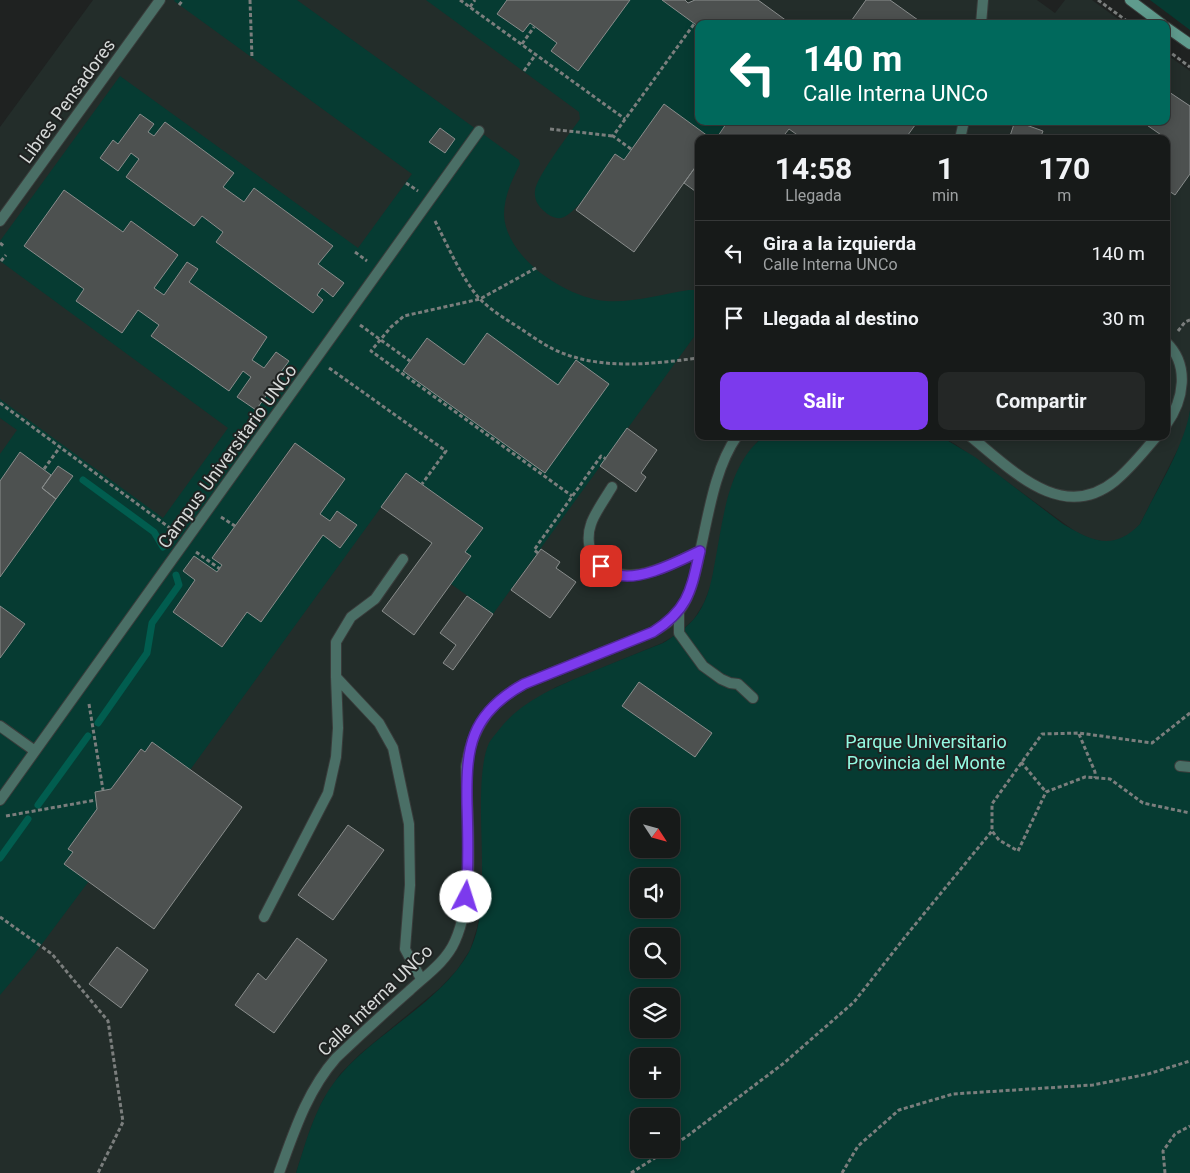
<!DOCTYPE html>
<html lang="es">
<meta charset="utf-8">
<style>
:root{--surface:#171a19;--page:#242726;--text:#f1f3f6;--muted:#9ea1a2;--line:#363838;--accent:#7c3aed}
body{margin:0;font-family:Roboto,sans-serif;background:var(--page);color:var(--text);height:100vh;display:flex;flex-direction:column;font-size:19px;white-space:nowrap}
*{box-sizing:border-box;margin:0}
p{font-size:16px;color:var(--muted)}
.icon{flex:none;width:28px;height:28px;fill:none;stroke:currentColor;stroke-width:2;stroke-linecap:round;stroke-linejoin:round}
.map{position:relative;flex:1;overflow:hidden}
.sheet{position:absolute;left:695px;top:135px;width:475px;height:305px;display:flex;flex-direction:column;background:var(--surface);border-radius:10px;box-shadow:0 2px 12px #0003,0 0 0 1px var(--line)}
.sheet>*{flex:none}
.top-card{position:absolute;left:695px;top:20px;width:475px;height:105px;border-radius:10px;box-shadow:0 2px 12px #0003,0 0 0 1px var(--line);background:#00695c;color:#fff;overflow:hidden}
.needle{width:32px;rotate:126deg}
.controls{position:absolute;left:630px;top:808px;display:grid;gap:10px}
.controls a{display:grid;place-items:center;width:50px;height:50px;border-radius:10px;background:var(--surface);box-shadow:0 2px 12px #0003,0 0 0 1px var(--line);font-size:25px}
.pin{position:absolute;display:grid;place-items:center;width:42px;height:42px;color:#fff;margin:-21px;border-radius:10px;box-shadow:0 2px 8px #0006}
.me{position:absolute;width:55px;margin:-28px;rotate:5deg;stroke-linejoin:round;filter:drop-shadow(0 0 4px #0008)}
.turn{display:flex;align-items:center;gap:18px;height:105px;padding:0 25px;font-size:22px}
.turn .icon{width:65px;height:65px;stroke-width:2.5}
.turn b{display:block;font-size:35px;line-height:42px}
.eta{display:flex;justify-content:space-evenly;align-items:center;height:85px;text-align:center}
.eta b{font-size:30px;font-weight:700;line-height:35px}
.primary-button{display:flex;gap:10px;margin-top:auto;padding:10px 25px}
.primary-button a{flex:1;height:58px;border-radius:10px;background:var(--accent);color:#fff;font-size:20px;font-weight:700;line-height:58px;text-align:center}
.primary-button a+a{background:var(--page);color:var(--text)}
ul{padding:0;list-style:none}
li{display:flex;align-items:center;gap:15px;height:65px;padding:0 25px;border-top:1px solid var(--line)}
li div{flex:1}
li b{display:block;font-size:19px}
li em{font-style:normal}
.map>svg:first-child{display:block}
.built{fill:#232d2a}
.green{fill:#063b32;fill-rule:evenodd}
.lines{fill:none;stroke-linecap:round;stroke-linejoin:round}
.stream{stroke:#015d4f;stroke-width:7}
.building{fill:#4d5150;stroke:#898d8c}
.lane-casing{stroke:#393c3b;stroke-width:12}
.street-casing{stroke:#393c3b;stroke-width:12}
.secondary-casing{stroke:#393c3b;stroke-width:12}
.path{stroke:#7b7e7d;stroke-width:3;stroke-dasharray:4 2.5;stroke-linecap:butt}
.lane{stroke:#4a6f66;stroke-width:10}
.street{stroke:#4a6f66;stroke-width:10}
.secondary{stroke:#5f9b8d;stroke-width:10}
.route-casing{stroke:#51269a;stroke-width:12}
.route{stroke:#7c3aed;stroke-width:9}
.labels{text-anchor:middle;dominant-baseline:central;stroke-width:4;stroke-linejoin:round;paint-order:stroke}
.street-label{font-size:18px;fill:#d6d9d8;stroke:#1f2221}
.park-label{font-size:18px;fill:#93fae2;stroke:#1f2221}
</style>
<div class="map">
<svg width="1190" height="1173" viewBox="0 0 1190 1173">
<rect width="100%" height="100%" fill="#1f2221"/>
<path class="built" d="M93 0H1037L1055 13 1065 0H1092L1125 24H699V121H1166V54L1190 71V411L1189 421 1182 441 1140 524 1131 534 1118 540 1106 542 1091 539 1076 532 955 444 940 436H1166V139H699V436H763L757 442 734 479 711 585 704 603 694 619 679 633 662 643 554 688 482 874 481 902 477 928 470 950 457 970 440 988 360 1054 340 1074 323 1100 311 1127 296 1173H0V127Z"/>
<path class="green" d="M175 0H297L519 160 520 164C512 180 504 196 504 215 506 258 566 298 606 301 633 303 662 294 689 290H699V330L493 614 451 584 465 552 483 528 406 473 190 770 140 749 111 789 95 792 97 809 69 849 73 852 64 864 89 881 33 956 0 995V658L25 624 0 606V577L56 499 42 488 51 475 20 453 0 481V454L17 430 0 418V399L163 518 228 428 0 261V241L120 76 358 248 412 174 174 1ZM140 114 154 124 148 132 154 136 165 122 234 173 223 187 244 202 254 188 332 245 318 264 333 296 322 288 317 295 323 300 313 313 216 242 223 232 202 216 194 226 126 177 139 159 131 153 118 171 100 158 113 141 118 144ZM64 190 123 232 131 221 178 254 154 288 164 295 187 262 197 269 189 282 267 337 252 360 264 368 276 352 289 361 277 377 285 383 277 395 270 390 256 410 237 397 251 377 243 371 229 391 152 337 159 325 138 310 121 333 76 301 84 289 24 246ZM294 443 345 479 320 514 330 521 337 511 356 525 340 548 323 535 261 622 247 612 223 647 173 612 195 580 217 572 222 565 212 558Z
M426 0H507L497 14 523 32 530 23 557 43 551 51 578 71 630 0H662L699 27V121H728L716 139H712L664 104 624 160 615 154C605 168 577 215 561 218 555 219 548 215 544 211 538 206 534 199 535 191 536 177 570 133 580 119L579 112Z
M1150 0H1190V30Z
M1190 410V1173H296C307 1139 316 1102 341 1074 377 1032 442 1001 469 952 483 925 482 889 482 859 482 830 477 769 489 743 491 739 495 735 498 731 522 699 561 685 596 670 618 661 640 652 663 643 674 636 684 630 693 620 706 605 711 585 714 567 723 523 726 466 764 436H940L975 457 1063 524C1093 542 1114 551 1140 524 1156 491 1185 445 1190 410ZM639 816H671V849H639ZM639 876H671V909H639ZM639 936H671V969H639ZM639 996H671V1029H639ZM639 1056H671V1089H639ZM639 1116H671V1149H639Z"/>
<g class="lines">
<path class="stream" d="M83 480 154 532 163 547
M98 723 147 653 152 623 179 585 176 575
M38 805 88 736
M0 858 28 819"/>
</g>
<path class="building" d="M507 0H630L578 71 551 51 557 43 530 23 523 32 497 14Z
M662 0H685L688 3 695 0H758L791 24H699V27Z
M866 0H890L918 20 915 24H849Z
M1166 90 1190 106V174L1175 195 1166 189 1167 139 1141 121H1166Z
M664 104 712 139H699V162L634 252 576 210 615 154 624 160Z
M140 114 154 124 148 132 154 136 165 122 234 173 223 187 244 202 254 188 333 246 318 264 344 283 333 297 322 288 317 295 323 300 313 313 216 242 223 232 202 216 194 226 126 177 139 159 131 153 118 171 100 158 113 140 118 144Z
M728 121H918L905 139H803L789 129 781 139H716Z
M1015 121 1043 131 1040 139H1009Z
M440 128 455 139 445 153 429 142Z
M699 162V194L684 183Z
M64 190 123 232 131 221 178 255 154 288 164 295 187 262 198 269 189 282 267 337 252 360 264 368 276 352 289 361 277 377 285 383 276 395 270 390 256 410 237 397 251 377 243 371 229 391 151 336 159 325 138 310 122 333 76 301 84 289 24 246Z
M487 333 558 385 576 360 609 384 545 473 403 371 427 338 464 365Z
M627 428 657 450 641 473 646 477 636 492 600 466Z
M295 443 345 479 320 514 330 521 337 511 357 525 340 548 323 535 261 622 247 612 222 647 173 612 195 580 183 571 194 556 217 572 222 565 212 558Z
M20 452 51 475 42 488 56 499 0 577V481Z
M58 466 73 476 56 499 42 488Z
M406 473 483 528 465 552 471 556 414 635 382 611 432 543 381 507Z
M541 549 560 562 556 568 576 582 550 618 511 590Z
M467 596 493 614 453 670 443 663 456 645 440 633Z
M0 606 25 624 0 658Z
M639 682 712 733 695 757 622 706Z
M152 742 242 807 154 929 64 864 73 852 68 849 97 809 95 792 111 789 141 749 145 752Z
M348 825 384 850 333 920 298 895Z
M297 938 327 960 274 1033 235 1005 258 973 266 980Z
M117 947 148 970 121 1008 89 984Z"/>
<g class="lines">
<defs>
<path id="lane" d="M612 487C606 497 594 514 591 524 587 535 588 551 595 560 623 592 670 565 700 551
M403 559 375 599 351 617 336 642V677L379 723 393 748 409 824 410 885 405 949 421 979
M679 612V633L703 666 721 679 730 683 738 684 753 698
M1180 766 1190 767
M264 917 328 793 336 757 338 728 336 677"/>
<path id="street" d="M981 24 983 0
M960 139 964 121
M0 221 160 0
M1166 342C1190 365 1184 400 1166 425
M970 436C1011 469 1062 524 1115 481 1131 468 1144 451 1157 436
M0 726 35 751
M0 800 479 131
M279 1173C294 1132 307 1091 336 1058 360 1035 384 1013 409 991 425 976 446 962 455 941 476 894 467 819 466 767 472 728 489 703 524 684L653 632C663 626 673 620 680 610 691 594 695 575 699 556 708 518 714 469 737 436"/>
<path id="secondary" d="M1130 0 1162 24
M1166 27 1190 44"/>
</defs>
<use href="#lane" class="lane-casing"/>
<use href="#street" class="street-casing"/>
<use href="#secondary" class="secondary-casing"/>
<path class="path" d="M250 0 252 58
M460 0 625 119
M1098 0 1131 24
M179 5 183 0
M470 7 475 0
M522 44 534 27
M1167 50 1190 67
M524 71 536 54
M550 129 613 136
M631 149 613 136 694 24
M406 183 418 191
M435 221C448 246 460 275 478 297 489 309 504 318 518 327 529 334 541 343 553 349 599 371 650 364 699 358
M0 243 5 247
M355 252 367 261
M1 261 6 255
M536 268 480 299 404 316 391 327 371 351 572 496
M360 325 410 361
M1178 331 1185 322 1190 320
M329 368 446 451 422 484
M0 403 174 531
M44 469 60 447
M221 517 235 526
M196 552 220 569
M538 553 534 550 601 456 606 459
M89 704 103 790
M1190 713 1152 743 1079 733 1042 734 992 804V831L999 840 1018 851 1046 792 1085 777 1110 779 1143 803 1190 813
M1079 734 1095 772V778
M1021 762 1046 792
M6 816 96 800
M0 917 52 954 108 1021 123 1122 98 1173
M671 1147 686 1137 784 1063 854 1002 909 932 992 831
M631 1173 669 1149
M842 1173 858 1146 899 1110 953 1094 1093 1085 1148 1074 1190 1061
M1165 1173 1163 1151 1175 1134 1190 1126"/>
<use href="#lane" class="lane"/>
<use href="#street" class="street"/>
<use href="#secondary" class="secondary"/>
</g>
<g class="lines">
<defs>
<path id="route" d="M466 897C469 866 468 835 467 804 466 747 470 714 524 684L653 632C689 609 691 590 700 551 679 561 638 583 614 574 610 573 605 569 601 566"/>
</defs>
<use href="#route" class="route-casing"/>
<use href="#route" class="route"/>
</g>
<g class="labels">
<g class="street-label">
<text transform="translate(67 101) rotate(-54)">Libres Pensadores</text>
<text transform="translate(227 456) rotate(-54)">Campus Universitario UNCo</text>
<text transform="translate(375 1000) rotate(-44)">Calle Interna UNCo</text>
</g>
<g class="park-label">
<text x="926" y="741">Parque Universitario<tspan x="926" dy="21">Provincia del Monte</tspan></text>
</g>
</g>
</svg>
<div class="controls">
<a><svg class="needle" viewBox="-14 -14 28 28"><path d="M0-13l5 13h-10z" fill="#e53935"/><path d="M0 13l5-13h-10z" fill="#9ea1a2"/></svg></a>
<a><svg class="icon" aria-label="sound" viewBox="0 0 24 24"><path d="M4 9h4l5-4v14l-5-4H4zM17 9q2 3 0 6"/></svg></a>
<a><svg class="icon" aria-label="search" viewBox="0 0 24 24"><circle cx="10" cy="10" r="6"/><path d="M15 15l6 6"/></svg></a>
<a><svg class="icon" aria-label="layers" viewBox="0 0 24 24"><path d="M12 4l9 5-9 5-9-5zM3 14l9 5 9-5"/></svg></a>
<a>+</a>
<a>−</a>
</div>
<div class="pin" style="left:601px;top:566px;background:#d93025"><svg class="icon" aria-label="arrive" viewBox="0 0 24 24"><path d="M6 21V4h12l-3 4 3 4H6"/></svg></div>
<svg class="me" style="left:466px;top:897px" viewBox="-20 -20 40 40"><circle r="19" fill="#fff"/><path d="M0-13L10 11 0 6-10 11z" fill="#7c3aed"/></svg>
<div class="top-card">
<div class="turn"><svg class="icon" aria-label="left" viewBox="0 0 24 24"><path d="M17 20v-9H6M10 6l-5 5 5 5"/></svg><div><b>140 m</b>Calle Interna UNCo</div></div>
</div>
<section class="sheet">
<div class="eta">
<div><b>14:58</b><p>Llegada</p></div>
<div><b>1</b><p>min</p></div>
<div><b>170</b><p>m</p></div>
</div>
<ul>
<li><svg class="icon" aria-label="left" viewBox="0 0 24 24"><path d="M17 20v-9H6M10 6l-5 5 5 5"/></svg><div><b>Gira a la izquierda</b><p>Calle Interna UNCo</p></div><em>140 m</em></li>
<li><svg class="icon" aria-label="arrive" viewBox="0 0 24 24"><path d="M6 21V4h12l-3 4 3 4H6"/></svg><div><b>Llegada al destino</b></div><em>30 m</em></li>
</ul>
<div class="primary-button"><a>Salir</a><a>Compartir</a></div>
</section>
</div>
